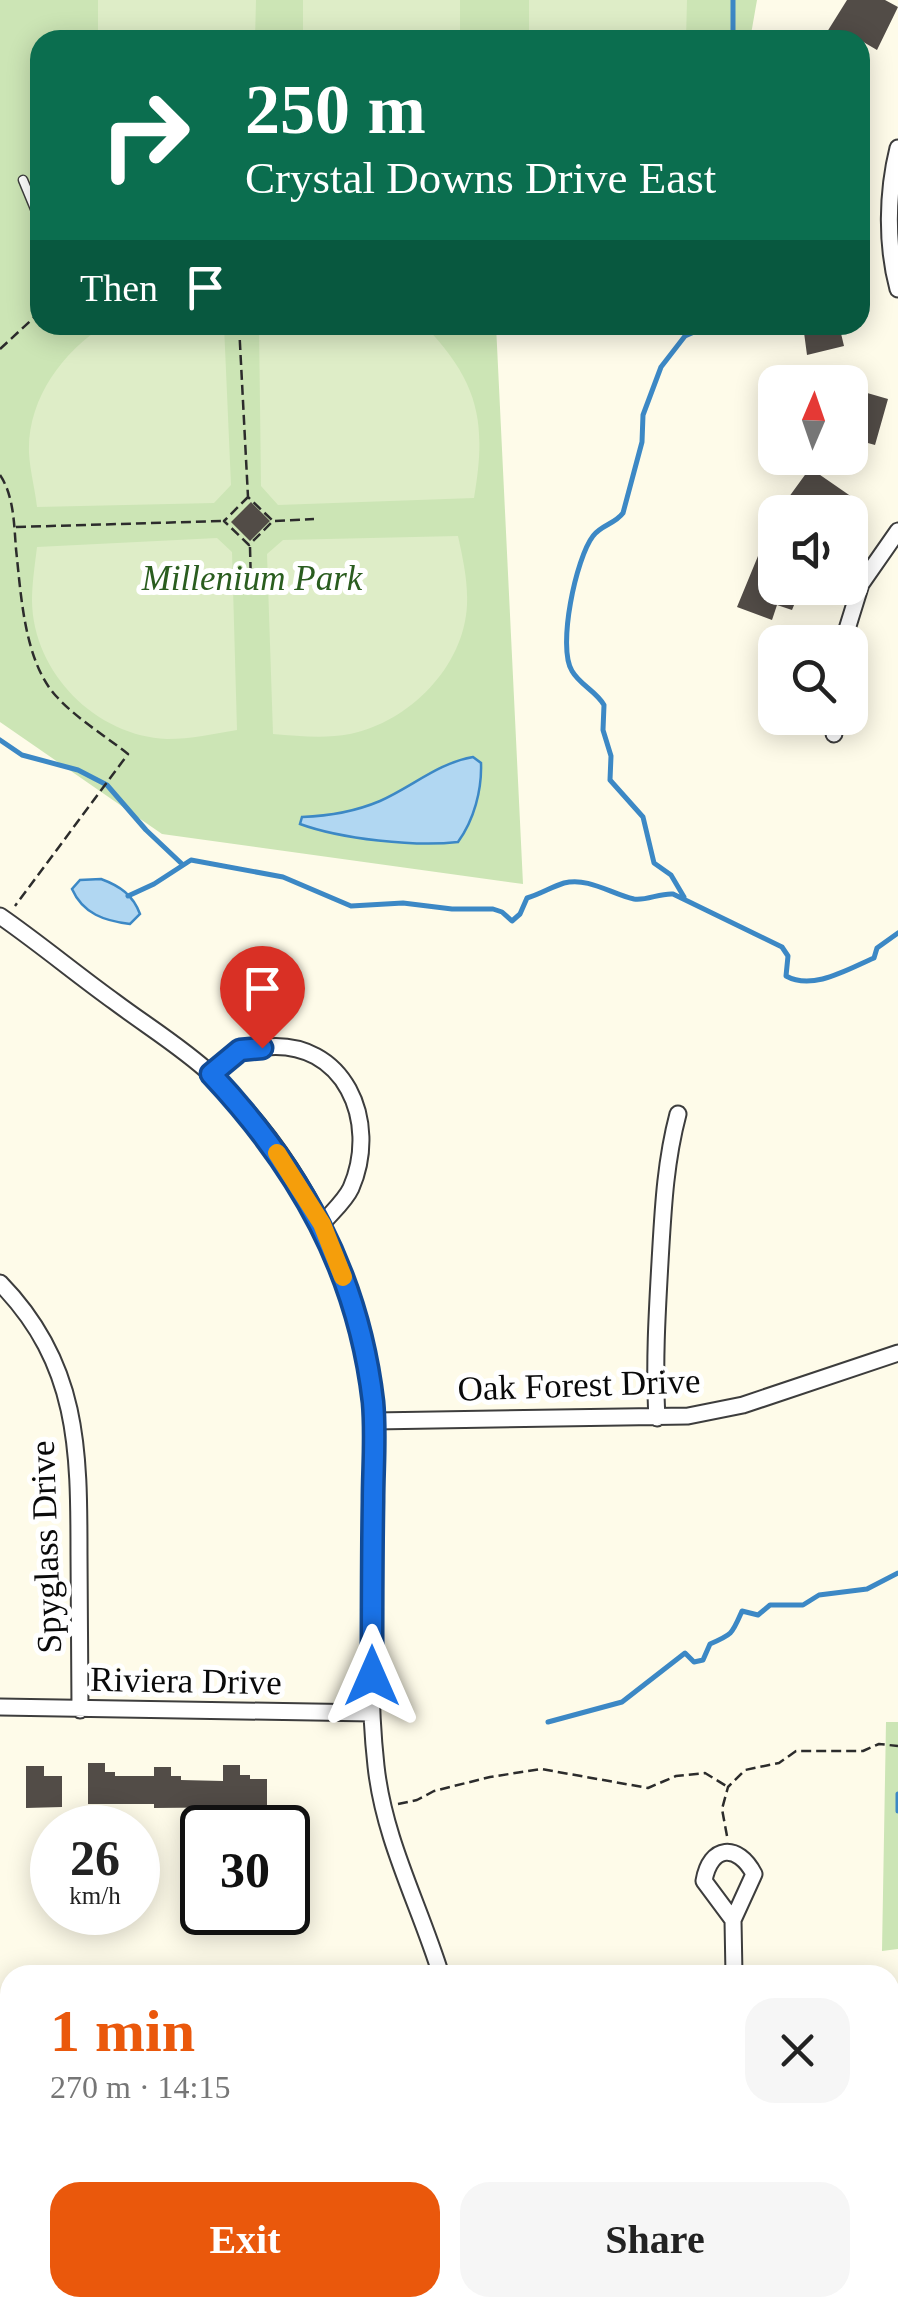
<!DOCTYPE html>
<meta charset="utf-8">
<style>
:root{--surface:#fff;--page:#f6f6f6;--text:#222;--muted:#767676;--accent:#ea580c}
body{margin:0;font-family:Georgia,serif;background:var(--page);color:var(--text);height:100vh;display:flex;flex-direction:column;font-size:38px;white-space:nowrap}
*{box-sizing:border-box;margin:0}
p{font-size:32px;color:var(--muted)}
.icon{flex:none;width:55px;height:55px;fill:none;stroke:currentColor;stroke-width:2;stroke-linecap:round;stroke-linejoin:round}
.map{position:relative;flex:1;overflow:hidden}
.drawer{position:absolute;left:0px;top:1965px;width:900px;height:352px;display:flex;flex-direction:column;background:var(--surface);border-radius:30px 30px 0 0;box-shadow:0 5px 25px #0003}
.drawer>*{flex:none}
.banner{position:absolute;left:30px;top:30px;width:840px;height:305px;border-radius:30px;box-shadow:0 5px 25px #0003;background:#0b6e4f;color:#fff;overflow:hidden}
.needle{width:65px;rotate:2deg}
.buttons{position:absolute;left:758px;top:365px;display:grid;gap:20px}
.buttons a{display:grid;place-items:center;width:110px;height:110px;border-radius:20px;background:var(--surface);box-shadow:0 5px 25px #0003;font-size:50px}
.speed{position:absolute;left:30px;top:1805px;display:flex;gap:20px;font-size:50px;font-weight:700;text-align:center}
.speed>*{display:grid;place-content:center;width:130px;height:130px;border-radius:50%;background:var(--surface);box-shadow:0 5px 25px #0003;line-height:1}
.speed small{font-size:25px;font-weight:400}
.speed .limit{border:5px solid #111;border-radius:15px;background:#fff;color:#111}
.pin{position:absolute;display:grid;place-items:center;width:85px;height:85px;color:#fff;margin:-102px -42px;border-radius:50% 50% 50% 0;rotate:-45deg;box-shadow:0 0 10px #0007}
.pin .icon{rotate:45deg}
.me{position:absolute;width:110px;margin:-55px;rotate:0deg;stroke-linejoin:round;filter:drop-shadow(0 0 8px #0008)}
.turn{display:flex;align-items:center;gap:35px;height:210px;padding:0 50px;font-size:45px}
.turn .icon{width:130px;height:130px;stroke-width:2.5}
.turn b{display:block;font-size:70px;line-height:85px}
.then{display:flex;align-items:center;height:95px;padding:0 50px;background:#0003;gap:20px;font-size:38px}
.round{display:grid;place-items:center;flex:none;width:105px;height:105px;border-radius:30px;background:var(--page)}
.summary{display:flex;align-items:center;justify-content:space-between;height:170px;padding:0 50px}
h1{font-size:60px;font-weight:600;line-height:75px;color:var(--accent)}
.action{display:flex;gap:20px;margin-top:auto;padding:20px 50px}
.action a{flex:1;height:115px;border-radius:30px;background:var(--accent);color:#fff;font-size:40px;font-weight:600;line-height:115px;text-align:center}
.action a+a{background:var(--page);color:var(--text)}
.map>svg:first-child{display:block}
.green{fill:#cce5b5}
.pitch{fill:#deedc7}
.water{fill:#b1d7f2;stroke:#3c88c5;stroke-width:2.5}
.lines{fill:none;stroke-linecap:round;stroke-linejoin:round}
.stream{stroke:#3c88c5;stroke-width:5}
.building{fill:#524c47}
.lane-casing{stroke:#3d3d3d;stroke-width:11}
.street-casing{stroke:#3d3d3d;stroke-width:19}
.path{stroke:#2c2c2c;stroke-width:2.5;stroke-dasharray:10 5;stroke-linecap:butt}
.lane{stroke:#fff;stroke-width:8}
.street{stroke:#fff;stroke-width:15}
.route-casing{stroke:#114b97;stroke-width:25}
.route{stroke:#1a73e8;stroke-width:18}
.slow{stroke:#f59e0b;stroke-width:18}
.labels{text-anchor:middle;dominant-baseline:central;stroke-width:10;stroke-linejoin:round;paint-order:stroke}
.park-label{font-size:35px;font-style:italic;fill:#2a5d1f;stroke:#fff}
.street-label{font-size:35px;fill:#0a0a0a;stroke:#fff}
</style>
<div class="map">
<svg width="898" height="2317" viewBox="0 0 898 2317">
<rect width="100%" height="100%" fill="#fefbe9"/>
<path class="green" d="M0 0H757L750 40H40V325H496L523 884 162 834 0 722Z
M886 1722H898V1949L882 1951Z
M0 2242 10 2243V2308H252L275 2317H0Z"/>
<path class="pitch" d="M98 0H256L255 40H98Z
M303 0H460V40H303Z
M529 0H687L686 40H529Z
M105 325H224L231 485 214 503 37 507C35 489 30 471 29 453 27 400 62 352 105 325Z
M259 325H424C479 382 487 422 474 498L278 505 261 486Z
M458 536C463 559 468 581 467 605 464 667 409 722 350 734 324 739 299 736 273 734L267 554 283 540Z
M217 538 232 552 237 730C214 734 191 739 167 739 96 736 33 673 32 601 32 583 35 564 37 547Z"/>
<path class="water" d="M473 757 481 763C482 790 474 820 458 842 415 847 341 839 300 824L302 817C330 816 354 812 380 801 412 787 438 763 473 757Z
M101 879C120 886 133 895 140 914L130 924C105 921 83 914 72 889L80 880Z"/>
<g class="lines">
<path class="stream" d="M733 40V0
M0 740 22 755 78 770 107 785 146 830 182 864
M128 896 154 884 191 860 283 877 351 906 403 903 452 909H493L502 912 512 921 520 914 527 898C541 894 551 887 564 883 589 877 611 894 634 899 646 901 660 893 673 894L782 947 788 956 786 976C813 991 848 969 874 958L877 948 898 933
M684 897 671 875 654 863 643 817 610 780 611 756 603 730 604 705C596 691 580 685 572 671 557 647 576 558 593 536 601 525 615 524 623 513L642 442 643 415 661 367 685 336 710 325
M548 1722 622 1702 685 1653 694 1662 703 1660 710 1644C733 1634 732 1634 742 1611L758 1615 770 1605H803L819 1595 867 1589 898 1573
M898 1794V1811"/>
</g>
<path class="building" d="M847 0H885L898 7 877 50 860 40H822Z
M803 325H839L844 346 807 355Z
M850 388 888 399 875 445 850 438Z
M810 468 852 497 840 512H778Z
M251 502 270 521 250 541 231 522Z
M773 530 775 588H801L792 610 777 605 772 620 737 607 758 556 763 558Z
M88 1763H105V1772H115V1776H154V1767H171V1776H181V1780L223 1781V1765H240V1775H250V1779H267V1807L154 1808V1804H88Z
M26 1766H44V1776H62V1807L26 1808Z"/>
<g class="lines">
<defs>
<path id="lane" d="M23 180 40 221"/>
<path id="street" d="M898 148C887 192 886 245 898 289
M843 642 861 584 898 531
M834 734 835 718
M0 916C39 943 76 974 115 1002 147 1026 183 1048 212 1075 304 1160 368 1292 374 1417 379 1533 363 1650 376 1766 384 1840 419 1904 441 1975
M211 1074C220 1067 231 1053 241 1050 248 1047 258 1048 265 1047 344 1039 380 1121 351 1188 345 1201 331 1213 322 1224
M0 1283C79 1364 79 1449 79 1555 79 1607 80 1658 80 1710
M657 1418C654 1366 657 1314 660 1262 663 1211 665 1163 678 1114
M374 1421 688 1416 743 1405 898 1353
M0 1707 372 1713
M733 1920 704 1881C710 1845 738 1843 754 1874L733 1920 734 1975
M0 2103 10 2104
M0 2128 10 2127
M604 2308 627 2317
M654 2317 658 2308"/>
</defs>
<use href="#lane" class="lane-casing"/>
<use href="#street" class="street-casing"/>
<path class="path" d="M860 259 872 263
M239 325 248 497 273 521 249 545 224 521 248 497
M0 349 40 312
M0 475C14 496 14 524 16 549 21 594 24 661 56 696 77 719 104 735 128 754L15 906
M275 521 314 519
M16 527 223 521
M250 547 251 587
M398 1804 417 1800 434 1791 490 1777 541 1769 648 1788 676 1776 705 1773 728 1787
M727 1836 722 1809 728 1787 745 1770 779 1763 796 1751H863L879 1744 898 1746
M0 2265 10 2266
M202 2308 223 2317"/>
<use href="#lane" class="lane"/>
<use href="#street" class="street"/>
</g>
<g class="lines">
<defs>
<path id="route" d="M262 1048 240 1050 211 1074C300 1169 358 1272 373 1402 376 1435 373 1469 373 1501 372 1560 372 1618 372 1676"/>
</defs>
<use href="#route" class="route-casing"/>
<use href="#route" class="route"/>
<path class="slow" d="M277 1153 322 1224 343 1277"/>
</g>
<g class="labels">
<g class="park-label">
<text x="252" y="578">Millenium Park</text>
</g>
<g class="street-label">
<text transform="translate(579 1385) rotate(-2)">Oak Forest Drive</text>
<text transform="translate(46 1547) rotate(-92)">Spyglass Drive</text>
<text transform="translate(186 1681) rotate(1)">Riviera Drive</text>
</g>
</g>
</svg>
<div class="buttons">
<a><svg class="needle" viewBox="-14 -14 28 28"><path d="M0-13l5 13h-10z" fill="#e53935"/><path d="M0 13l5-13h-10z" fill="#767676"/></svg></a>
<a><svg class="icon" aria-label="sound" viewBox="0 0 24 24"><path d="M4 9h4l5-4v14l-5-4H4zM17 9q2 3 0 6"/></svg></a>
<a><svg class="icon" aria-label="search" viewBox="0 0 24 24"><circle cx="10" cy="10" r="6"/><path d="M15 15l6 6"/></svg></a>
</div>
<div class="speed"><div>26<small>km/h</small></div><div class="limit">30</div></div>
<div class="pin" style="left:262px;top:1048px;background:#d93025"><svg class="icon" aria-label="arrive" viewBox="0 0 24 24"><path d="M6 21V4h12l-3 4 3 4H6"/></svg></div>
<svg class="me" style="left:372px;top:1676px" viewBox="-20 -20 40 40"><path d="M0-17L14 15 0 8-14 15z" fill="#1a73e8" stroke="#fff" stroke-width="4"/></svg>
<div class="banner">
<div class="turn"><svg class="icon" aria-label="right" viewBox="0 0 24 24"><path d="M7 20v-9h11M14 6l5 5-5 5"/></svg><div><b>250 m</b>Crystal Downs Drive East</div></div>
<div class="then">Then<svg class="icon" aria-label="arrive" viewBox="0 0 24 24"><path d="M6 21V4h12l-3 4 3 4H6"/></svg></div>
</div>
<section class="drawer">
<div class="summary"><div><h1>1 min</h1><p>270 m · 14:15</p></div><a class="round"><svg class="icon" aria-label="close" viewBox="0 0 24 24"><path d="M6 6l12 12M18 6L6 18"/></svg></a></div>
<div class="action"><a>Exit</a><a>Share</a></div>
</section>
</div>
